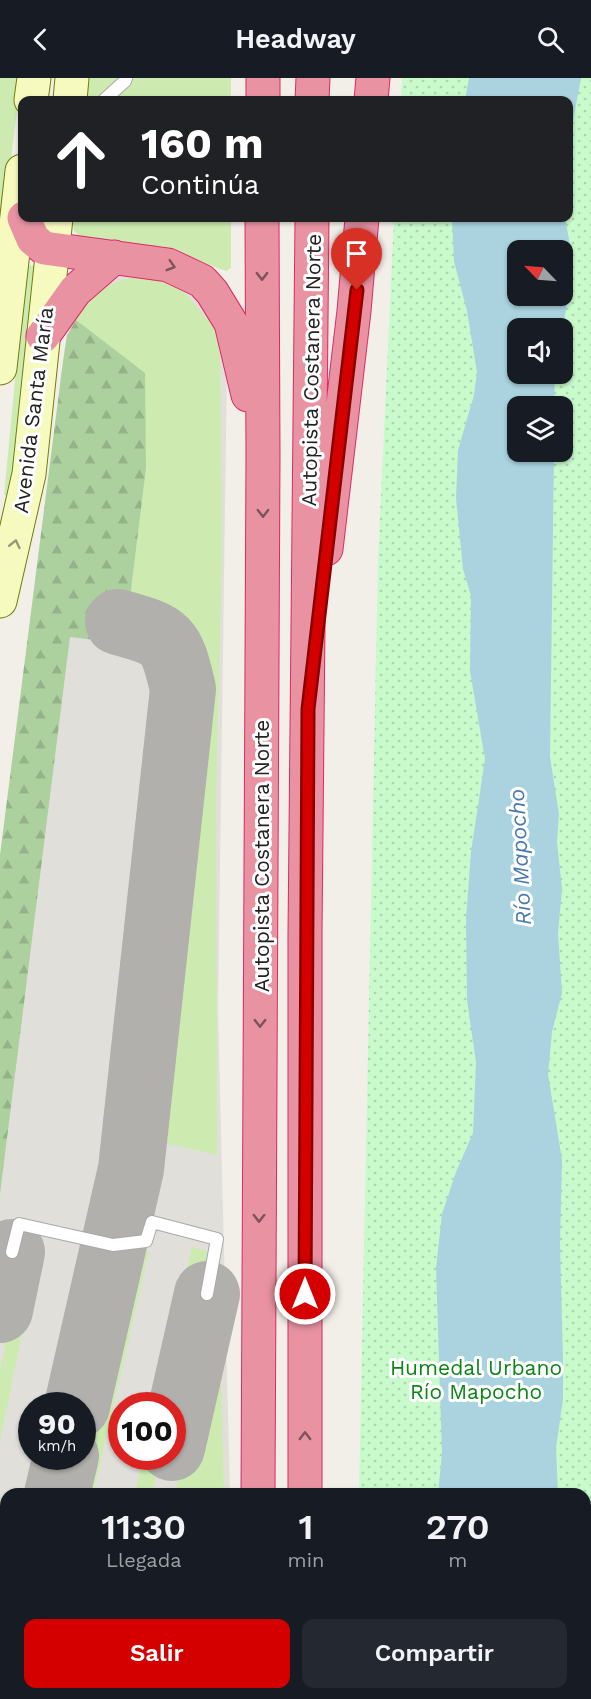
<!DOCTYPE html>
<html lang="es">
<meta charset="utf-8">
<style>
:root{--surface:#171b24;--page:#242831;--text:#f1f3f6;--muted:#9ea1a6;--accent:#d40000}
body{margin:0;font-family:"Work Sans",sans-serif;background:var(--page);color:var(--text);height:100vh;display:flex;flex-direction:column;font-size:22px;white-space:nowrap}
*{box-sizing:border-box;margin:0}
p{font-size:20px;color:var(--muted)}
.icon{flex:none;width:33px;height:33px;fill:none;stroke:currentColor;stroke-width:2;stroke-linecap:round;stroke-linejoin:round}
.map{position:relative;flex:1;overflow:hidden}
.details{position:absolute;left:0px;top:1410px;width:591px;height:212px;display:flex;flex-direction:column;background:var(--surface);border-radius:18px 18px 0 0;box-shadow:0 2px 4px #0004}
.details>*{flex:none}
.banner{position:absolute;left:18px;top:18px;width:555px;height:126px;border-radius:12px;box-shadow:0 2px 4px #0004;background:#202124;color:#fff;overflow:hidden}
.needle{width:39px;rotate:295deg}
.controls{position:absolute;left:507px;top:162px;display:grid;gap:12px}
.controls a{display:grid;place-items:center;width:66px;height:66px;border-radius:12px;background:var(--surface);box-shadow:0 2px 4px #0004;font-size:30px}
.speed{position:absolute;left:18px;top:1314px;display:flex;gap:12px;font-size:30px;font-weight:700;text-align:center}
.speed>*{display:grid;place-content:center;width:78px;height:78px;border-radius:50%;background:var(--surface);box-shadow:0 2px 4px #0004;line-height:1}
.speed small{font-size:15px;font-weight:400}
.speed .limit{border:9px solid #d22;background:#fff;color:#111}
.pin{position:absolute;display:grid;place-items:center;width:51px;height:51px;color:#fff;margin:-62px -26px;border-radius:50% 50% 50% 0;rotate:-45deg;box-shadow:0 0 6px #0007}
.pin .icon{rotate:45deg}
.me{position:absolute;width:66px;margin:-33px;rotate:0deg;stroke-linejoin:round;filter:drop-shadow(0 0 4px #0008)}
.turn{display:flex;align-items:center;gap:21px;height:126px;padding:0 24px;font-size:27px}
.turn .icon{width:78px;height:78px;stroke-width:2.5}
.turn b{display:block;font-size:42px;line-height:51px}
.eta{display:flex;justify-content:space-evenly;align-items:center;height:102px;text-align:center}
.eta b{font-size:36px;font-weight:600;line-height:42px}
.button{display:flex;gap:12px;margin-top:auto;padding:12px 24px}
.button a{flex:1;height:69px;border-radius:12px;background:var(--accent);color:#fff;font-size:24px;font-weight:600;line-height:69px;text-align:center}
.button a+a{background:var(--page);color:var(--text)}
header{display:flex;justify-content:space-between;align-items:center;height:78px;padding:0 24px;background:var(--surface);font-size:27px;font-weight:600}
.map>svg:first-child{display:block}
.airport{fill:#e1dfda;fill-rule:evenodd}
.grass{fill:#cdebb0}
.forest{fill:url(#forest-firs)}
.park{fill:url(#park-dots);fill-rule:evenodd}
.water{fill:#aad3df;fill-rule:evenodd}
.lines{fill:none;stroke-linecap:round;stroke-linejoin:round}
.taxiway{stroke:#b1b0ac;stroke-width:66}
.lane-casing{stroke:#a9a9a9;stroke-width:14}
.secondary-casing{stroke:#707d05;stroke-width:35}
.highway-casing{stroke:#dc2a67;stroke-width:35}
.lane{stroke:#fff;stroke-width:12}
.secondary{stroke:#f7fabf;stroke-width:33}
.highway{stroke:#e892a2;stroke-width:33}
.oneway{stroke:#7b545c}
.oneway2{stroke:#979978}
.route-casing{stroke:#8a0000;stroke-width:15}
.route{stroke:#d40000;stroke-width:10}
.labels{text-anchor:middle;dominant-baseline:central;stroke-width:6;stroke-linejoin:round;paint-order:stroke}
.street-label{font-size:21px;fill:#222;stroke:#fff}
.park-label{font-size:21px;fill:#0c8416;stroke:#fff}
.water-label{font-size:22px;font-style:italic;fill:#4a7aab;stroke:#fff}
</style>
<header><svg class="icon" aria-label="back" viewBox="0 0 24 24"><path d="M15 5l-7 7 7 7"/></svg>Headway<svg class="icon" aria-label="search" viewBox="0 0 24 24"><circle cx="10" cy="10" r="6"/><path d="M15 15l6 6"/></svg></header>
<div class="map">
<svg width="591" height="1621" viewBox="0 0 591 1621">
<defs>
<pattern id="forest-firs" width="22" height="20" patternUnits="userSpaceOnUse" patternTransform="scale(1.5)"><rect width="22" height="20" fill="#add19e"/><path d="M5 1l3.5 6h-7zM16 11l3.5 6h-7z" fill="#95b388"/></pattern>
<pattern id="park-dots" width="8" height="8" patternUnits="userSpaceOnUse" patternTransform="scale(1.5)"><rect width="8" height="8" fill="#c8facc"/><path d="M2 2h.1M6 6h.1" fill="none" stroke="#acd6af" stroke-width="1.8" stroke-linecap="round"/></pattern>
</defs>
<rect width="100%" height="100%" fill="#f2efe9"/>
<path class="airport" d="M146 193 191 215 214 242 227 287 218 932 230 1416H6V1616H229V1621H0V781L71 243 89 212 123 194ZM32 1328H82V1378H32ZM122 1328H172V1378H122Z"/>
<path class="grass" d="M0 0H21L0 171Z
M87 0H231V22H85Z
M72 140H231V190L226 193 182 177 82 160 74 153Z
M26 187 35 188 10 418 4 417Z
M138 198 161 203 185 214 220 257 222 474 216 716 217 1077 152 1062 201 597 190 572 170 549 47 526 83 248 76 242C93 212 105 206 138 198Z
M0 1145 12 1147 0 1205Z
M28 1155 42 1158 0 1363V1292Z
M84 1167 102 1172 67 1327H51Z
M127 1169 149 1173 93 1416H72Z
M192 1169 210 1174 173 1330 172 1328H155Z
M219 1213 224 1416H175Z
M41 1379H55L47 1416H33Z
M143 1379H161L152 1416H135Z
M0 1471 6 1472V1538L0 1539Z
M0 1581 6 1585 7 1621H0Z
M37 1616H87L101 1621H31Z
M198 1616H229V1621H207Z"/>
<path class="forest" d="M76 242 145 295 146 390 129 528H108L104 563 70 559 0 1116V777L63 283 67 257Z"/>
<path class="park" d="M402 0H591V1621H354V1616H585V1416H359L378 482 394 140H568V22H401ZM518 172H562V218H518ZM518 250H562V296H518ZM518 328H562V374H518Z"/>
<path class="water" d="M469 0H581L569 64 568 22H465Z
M452 140H565L570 167V204L563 251 518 250V296H555L554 328H518V374H554L550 679 559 736 557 764 562 811 558 855 562 915 552 954 548 996 562 1082 560 1165 563 1282V1321L556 1370 558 1416H438L442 1375 436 1190 442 1136 456 1094 473 1055 476 984 467 922 466 840 471 774 485 681 470 593 471 518 463 491 456 420 458 372 474 317 477 294 467 233 454 183ZM518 172H562V218H518Z
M434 1616H569L570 1621H434Z"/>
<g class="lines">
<path class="taxiway" d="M0 1232 12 1174
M77 1328 131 1091 183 611C171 560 169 558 118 544
M172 1370 207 1216
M57 1416 66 1378
M0 1567 6 1572
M123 1616 134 1621"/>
<defs>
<path id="lane" d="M104 22 125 3 126 0
M12 1174 19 1146 113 1167 146 1163 152 1144 217 1161 207 1216"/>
<path id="secondary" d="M31 22 34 0
M70 22 72 0
M0 290 22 93
M0 523 29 396 56 140"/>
<path id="highway" d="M263 22V0
M312 22 313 0
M371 22 373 0
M24 140 33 161 44 170 168 187 202 203 212 214 231 245 248 317
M43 258 75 213 114 179
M326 471 354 233 362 140
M258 1416 263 377 262 140
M305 1416V855L312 140
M255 1621V1616
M301 1621V1616"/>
</defs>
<use href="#lane" class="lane-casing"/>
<use href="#secondary" class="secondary-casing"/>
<use href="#highway" class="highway-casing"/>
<use href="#lane" class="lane"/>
<use href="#secondary" class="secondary"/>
<use href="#highway" class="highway"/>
</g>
<defs><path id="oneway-chevron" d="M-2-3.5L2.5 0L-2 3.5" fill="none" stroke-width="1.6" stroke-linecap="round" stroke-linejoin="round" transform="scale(1.5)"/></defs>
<g class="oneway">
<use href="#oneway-chevron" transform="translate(171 188) rotate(17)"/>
<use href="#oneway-chevron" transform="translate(262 198) rotate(90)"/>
<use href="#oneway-chevron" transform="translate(263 435) rotate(90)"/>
<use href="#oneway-chevron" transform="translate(260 945) rotate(90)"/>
<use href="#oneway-chevron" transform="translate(259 1140) rotate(90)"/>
<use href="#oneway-chevron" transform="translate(305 1358) rotate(-90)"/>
</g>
<use class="oneway2" href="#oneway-chevron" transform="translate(15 466) rotate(-77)"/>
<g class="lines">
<defs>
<path id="route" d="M305 1216 308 631 357 212"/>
</defs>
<use href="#route" class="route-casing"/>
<use href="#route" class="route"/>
</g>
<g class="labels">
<g class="street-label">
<text transform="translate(311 292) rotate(-89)">Autopista Costanera Norte</text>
<text transform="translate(33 332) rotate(-83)">Avenida Santa María</text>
<text transform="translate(261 778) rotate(-90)">Autopista Costanera Norte</text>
</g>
<g class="park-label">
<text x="476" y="1289">Humedal Urbano<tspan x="476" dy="24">Río Mapocho</tspan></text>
</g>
<g class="water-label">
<text transform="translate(520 779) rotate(-93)">Río Mapocho</text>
</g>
</g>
</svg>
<div class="controls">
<a><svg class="needle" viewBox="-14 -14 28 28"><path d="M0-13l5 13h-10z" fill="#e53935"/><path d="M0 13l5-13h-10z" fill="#9ea1a6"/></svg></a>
<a><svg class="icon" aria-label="sound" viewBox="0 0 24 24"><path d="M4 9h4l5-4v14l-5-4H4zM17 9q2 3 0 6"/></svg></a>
<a><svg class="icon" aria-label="layers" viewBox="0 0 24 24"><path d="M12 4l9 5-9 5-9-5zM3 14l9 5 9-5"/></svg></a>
</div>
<div class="speed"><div>90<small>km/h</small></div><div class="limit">100</div></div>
<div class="pin" style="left:357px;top:212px;background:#d93025"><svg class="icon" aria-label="arrive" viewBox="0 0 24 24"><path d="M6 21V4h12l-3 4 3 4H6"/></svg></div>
<svg class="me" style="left:305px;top:1216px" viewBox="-20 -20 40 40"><circle r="17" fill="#d40000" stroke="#fff" stroke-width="3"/><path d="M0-11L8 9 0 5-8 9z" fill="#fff"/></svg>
<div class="banner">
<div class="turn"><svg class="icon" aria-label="ahead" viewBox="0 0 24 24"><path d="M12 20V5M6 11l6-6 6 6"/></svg><div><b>160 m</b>Continúa</div></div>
</div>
<section class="details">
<div class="eta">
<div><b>11:30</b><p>Llegada</p></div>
<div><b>1</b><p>min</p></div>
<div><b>270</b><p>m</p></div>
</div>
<div class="button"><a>Salir</a><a>Compartir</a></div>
</section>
</div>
